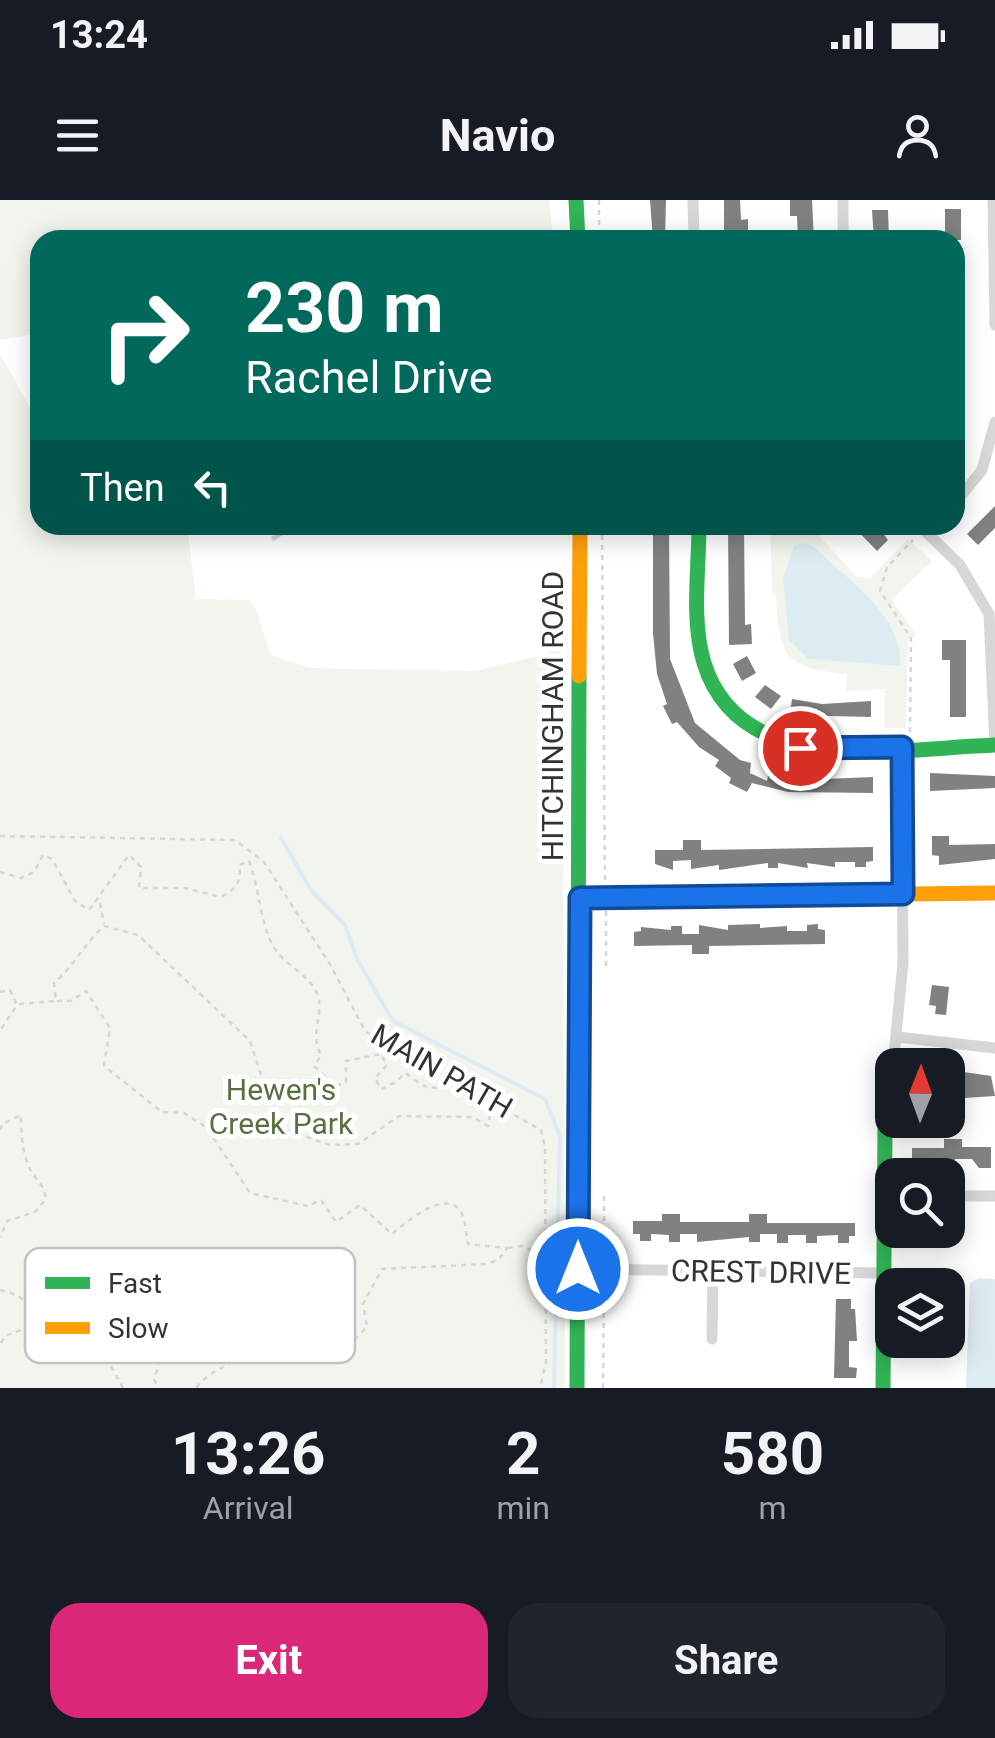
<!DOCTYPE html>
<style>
:root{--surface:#171b24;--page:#20242c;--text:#f1f3f6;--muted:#9ea1a6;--accent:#db2777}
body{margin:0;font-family:Roboto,sans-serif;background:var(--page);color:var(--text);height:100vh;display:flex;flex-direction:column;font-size:38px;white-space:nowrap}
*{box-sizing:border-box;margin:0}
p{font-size:32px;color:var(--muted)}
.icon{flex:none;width:55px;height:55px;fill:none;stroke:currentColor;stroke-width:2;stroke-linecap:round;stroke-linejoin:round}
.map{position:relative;height:1188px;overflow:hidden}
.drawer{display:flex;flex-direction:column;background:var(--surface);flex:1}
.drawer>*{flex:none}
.banner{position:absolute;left:30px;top:30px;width:935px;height:305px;border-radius:30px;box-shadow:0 5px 25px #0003;background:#00695c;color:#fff;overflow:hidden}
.needle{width:65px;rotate:1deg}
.buttons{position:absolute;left:875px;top:848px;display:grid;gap:20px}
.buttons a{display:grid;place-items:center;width:90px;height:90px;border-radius:20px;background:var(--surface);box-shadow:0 5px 25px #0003;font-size:50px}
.pin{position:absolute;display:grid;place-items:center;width:85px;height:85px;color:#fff;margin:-42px;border:5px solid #fff;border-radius:50%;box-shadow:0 2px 10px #0007}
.me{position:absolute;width:110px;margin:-55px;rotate:0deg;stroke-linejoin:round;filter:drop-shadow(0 0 8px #0008)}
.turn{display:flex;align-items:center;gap:35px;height:210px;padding:0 50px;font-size:45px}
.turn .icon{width:130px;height:130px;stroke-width:2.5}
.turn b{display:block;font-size:70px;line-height:85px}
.then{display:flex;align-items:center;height:95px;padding:0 50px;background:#0003;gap:20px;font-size:38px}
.eta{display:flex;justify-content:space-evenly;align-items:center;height:170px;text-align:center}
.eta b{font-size:60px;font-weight:700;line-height:70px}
.primary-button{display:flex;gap:20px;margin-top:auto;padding:20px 50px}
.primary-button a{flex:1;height:115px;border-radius:30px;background:var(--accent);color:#fff;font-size:40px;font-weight:700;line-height:115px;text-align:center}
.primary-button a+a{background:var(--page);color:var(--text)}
.status{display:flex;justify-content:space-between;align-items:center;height:70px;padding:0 50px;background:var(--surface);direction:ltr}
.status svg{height:28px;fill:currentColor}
header{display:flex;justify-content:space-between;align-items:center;height:130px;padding:0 50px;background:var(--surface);font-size:45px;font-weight:700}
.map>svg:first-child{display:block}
.green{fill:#f1f5ed}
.water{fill:#ddebf3}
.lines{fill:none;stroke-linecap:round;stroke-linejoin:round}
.stream{stroke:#ddebf3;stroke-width:4}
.building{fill:#818181}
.path{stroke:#d6d6d6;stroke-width:2.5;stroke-dasharray:5 5;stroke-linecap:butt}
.lane{stroke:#d7d7d7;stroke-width:5}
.street{stroke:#d7d7d7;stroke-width:11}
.fast{stroke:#30b455;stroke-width:15}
.slow{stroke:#ff9f0a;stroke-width:15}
.route-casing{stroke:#114b97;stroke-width:25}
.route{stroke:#1a73e8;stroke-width:18}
.labels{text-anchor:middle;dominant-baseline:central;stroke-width:10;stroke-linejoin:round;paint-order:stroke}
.street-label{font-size:30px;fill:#333;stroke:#fff}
.park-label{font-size:30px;fill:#56703f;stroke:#fff}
.key{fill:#fff;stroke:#c2c2c2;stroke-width:2.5}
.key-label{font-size:28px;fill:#333}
</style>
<div class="status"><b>13:24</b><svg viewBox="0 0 49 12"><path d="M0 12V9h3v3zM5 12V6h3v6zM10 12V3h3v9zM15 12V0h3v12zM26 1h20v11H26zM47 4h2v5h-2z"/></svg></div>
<header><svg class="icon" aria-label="menu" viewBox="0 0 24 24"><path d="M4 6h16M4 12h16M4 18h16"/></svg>Navio<svg class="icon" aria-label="person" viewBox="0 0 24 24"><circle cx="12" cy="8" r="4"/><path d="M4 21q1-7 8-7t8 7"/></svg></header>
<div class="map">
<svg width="995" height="1188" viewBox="0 0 995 1188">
<rect width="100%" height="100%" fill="#fff"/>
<path class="green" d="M0 0H549L553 40H40V133L0 140Z
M0 154 40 225V325H187L196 399 249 400 257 411 270 455 309 468 476 471 547 454 562 426 565 1188H0Z
M770 325H809L856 376 869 379 908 339 932 361 892 400 917 436 908 439 906 528H885V489L846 491 847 474C784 468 779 456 776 395L772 390Z"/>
<path class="water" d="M805 343 814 347C846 379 904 415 900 466L809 459 789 440 783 378 794 346Z
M979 1078 995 1079V1188H966L970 1083Z"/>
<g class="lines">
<path class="stream" d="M281 638 311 690 345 725 357 759 393 821 545 899 560 936 554 1188"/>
</g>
<path class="building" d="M650 0H666L665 40H653Z
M724 0H740L741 20 748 19V39H724Z
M790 0H812L814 40H798L797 16H790Z
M945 9H961V40H945Z
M872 10H888L889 40H874Z
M995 306V328L978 345 967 334Z
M653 325H669L670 459 695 523 740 560 751 563 750 573 767 581 769 571 825 579 873 577V593L788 592 752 583 747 592 729 583 731 578 715 566 719 560 699 547 677 522 672 524 663 506 667 504 657 474 653 433Z
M728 325H744L745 425 751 424 752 444 729 445Z
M852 325H877L888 340 877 351Z
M942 440H966V517H950V460H942Z
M747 456 756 473 742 481 733 464Z
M765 485 781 496 771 509 755 497Z
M792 499 822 504 871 501V517L790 515Z
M930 573 995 576V588L930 591Z
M932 636H949V645L995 644V659L939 665V656L932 655Z
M683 640H701V650L873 647V661L866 662V667H855V662H835V667L807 663 808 668 778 663V668H768V663L719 670V665L691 669V660L673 661V670L655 664V650H683Z
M760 724V728L787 726V731H807V725L818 724V729L825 730V744L709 746V754H692V745L634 746V732L641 731V727L671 730V726H682V734H699V725L728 730V725Z
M932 785 949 787 946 815 935 814 936 806 929 805Z
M957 871 991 876 995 896 949 899 950 879H957Z
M944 939H962V947H991V968H979L972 959H955L954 968H919V963L912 961V948H944Z
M662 1014H680V1022H749V1014H767V1023H855V1036H849V1043H838V1035L817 1036V1043H806V1035H788V1043H777V1034H760V1042H749V1037L697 1042V1034H680V1042H669V1035L651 1034V1041H640V1034H633V1021H662Z
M836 1099H851V1109H855L857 1141H849V1167L857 1168 856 1178H834Z"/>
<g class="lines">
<path class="path" d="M599 0V40
M602 325 605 683
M910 532 911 438 880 391 887 367 913 340
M0 636 235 640 264 662 331 766 365 831 541 930 545 947 546 1162 540 1188
M0 672 21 678 34 672 43 655 52 659 75 701 89 710 129 655 141 667 139 688H185L221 697C236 689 242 682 239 665L249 661C259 687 260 720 272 744 283 766 311 774 318 796 324 816 309 830 321 856L314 866 336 886 346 882V861L381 854 387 865 375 878 381 889 396 882 405 873C411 876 420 885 425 886 448 892 499 886 488 926L472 917 399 916 358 944 330 945 278 927 250 841 138 735 104 726C84 744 74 766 54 783L56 801H71L86 791 110 828 104 866 162 912 184 913 206 927 250 993 308 1006 321 1000 336 1022 360 1005 392 1034C404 1024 446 987 461 1012 466 1020 466 1035 468 1044L507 1048 498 1060 487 1064 382 1069 363 1104 367 1127 347 1147 296 1132 282 1133C259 1157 217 1161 196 1188
M100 703 104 724
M606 766V711
M0 792 10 790 17 805 0 831
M19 804 55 801
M0 930 2 924 21 915C21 933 22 954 31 971 38 982 44 985 46 999L35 1012 7 1021 0 1037
M604 996V1057
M508 1048 522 1046 543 1055
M0 1090 17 1095 43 1116 42 1122 5 1136 0 1145
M43 1123 103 1154
M123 1188 105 1155 109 1149 128 1145 153 1151 159 1165 154 1179 158 1188
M603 1188 604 1080"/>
<path class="lane" d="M274 338 293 325"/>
<path class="street" d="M693 0 694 40
M993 0 995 125
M843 40V0
M955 303 982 270 995 222
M919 325 960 365 989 414 995 545
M897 837 995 848
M893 865 903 763 902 547
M948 996H995
M578 1069 883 1073
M712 1139 713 1072"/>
<path class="fast" d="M576 0 578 40
M699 325C699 369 691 420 704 463 741 582 901 548 995 545
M577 1188 579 476
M883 1188 885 928 892 872"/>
<path class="slow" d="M579 476 580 325
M580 698 995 693"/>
</g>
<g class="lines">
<defs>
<path id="route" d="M578 1069 580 698 903 694 902 547 800 548"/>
</defs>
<use href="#route" class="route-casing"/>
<use href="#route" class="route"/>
</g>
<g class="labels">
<g class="street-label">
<text transform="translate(552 516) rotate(-90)">HITCHINGHAM ROAD</text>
<text transform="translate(442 871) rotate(30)">MAIN PATH</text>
<text transform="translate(761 1072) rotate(1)">CREST DRIVE</text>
</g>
<g class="park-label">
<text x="281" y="889">Hewen's<tspan x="281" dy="34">Creek Park</tspan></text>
</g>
</g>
<rect x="25" y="1048" width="330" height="115" rx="15" class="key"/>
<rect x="45" y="1077" width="45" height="12" fill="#30b455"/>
<rect x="45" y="1122" width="45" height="12" fill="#ff9f0a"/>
<g class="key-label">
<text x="108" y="1093">Fast</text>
<text x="108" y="1138">Slow</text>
</g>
</svg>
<div class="buttons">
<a><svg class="needle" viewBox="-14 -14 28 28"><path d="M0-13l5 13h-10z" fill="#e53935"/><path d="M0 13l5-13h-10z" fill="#9ea1a6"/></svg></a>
<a><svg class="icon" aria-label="search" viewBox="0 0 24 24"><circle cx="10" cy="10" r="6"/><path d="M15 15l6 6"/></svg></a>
<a><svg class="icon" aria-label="layers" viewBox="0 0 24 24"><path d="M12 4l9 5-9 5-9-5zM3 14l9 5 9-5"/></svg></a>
</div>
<div class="pin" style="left:800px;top:548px;background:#d93025"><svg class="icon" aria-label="arrive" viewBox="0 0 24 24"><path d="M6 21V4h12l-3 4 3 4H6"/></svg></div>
<svg class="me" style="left:578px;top:1069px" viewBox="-20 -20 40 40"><circle r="17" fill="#1a73e8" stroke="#fff" stroke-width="3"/><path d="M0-11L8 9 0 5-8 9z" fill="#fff"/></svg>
<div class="banner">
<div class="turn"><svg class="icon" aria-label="right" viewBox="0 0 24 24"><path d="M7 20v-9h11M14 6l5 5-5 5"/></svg><div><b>230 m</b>Rachel Drive</div></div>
<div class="then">Then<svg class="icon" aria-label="left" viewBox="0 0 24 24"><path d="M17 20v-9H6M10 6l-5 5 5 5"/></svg></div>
</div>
</div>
<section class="drawer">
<div class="eta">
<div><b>13:26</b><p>Arrival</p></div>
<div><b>2</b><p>min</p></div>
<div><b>580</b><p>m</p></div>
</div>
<div class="primary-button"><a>Exit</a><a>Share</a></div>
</section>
